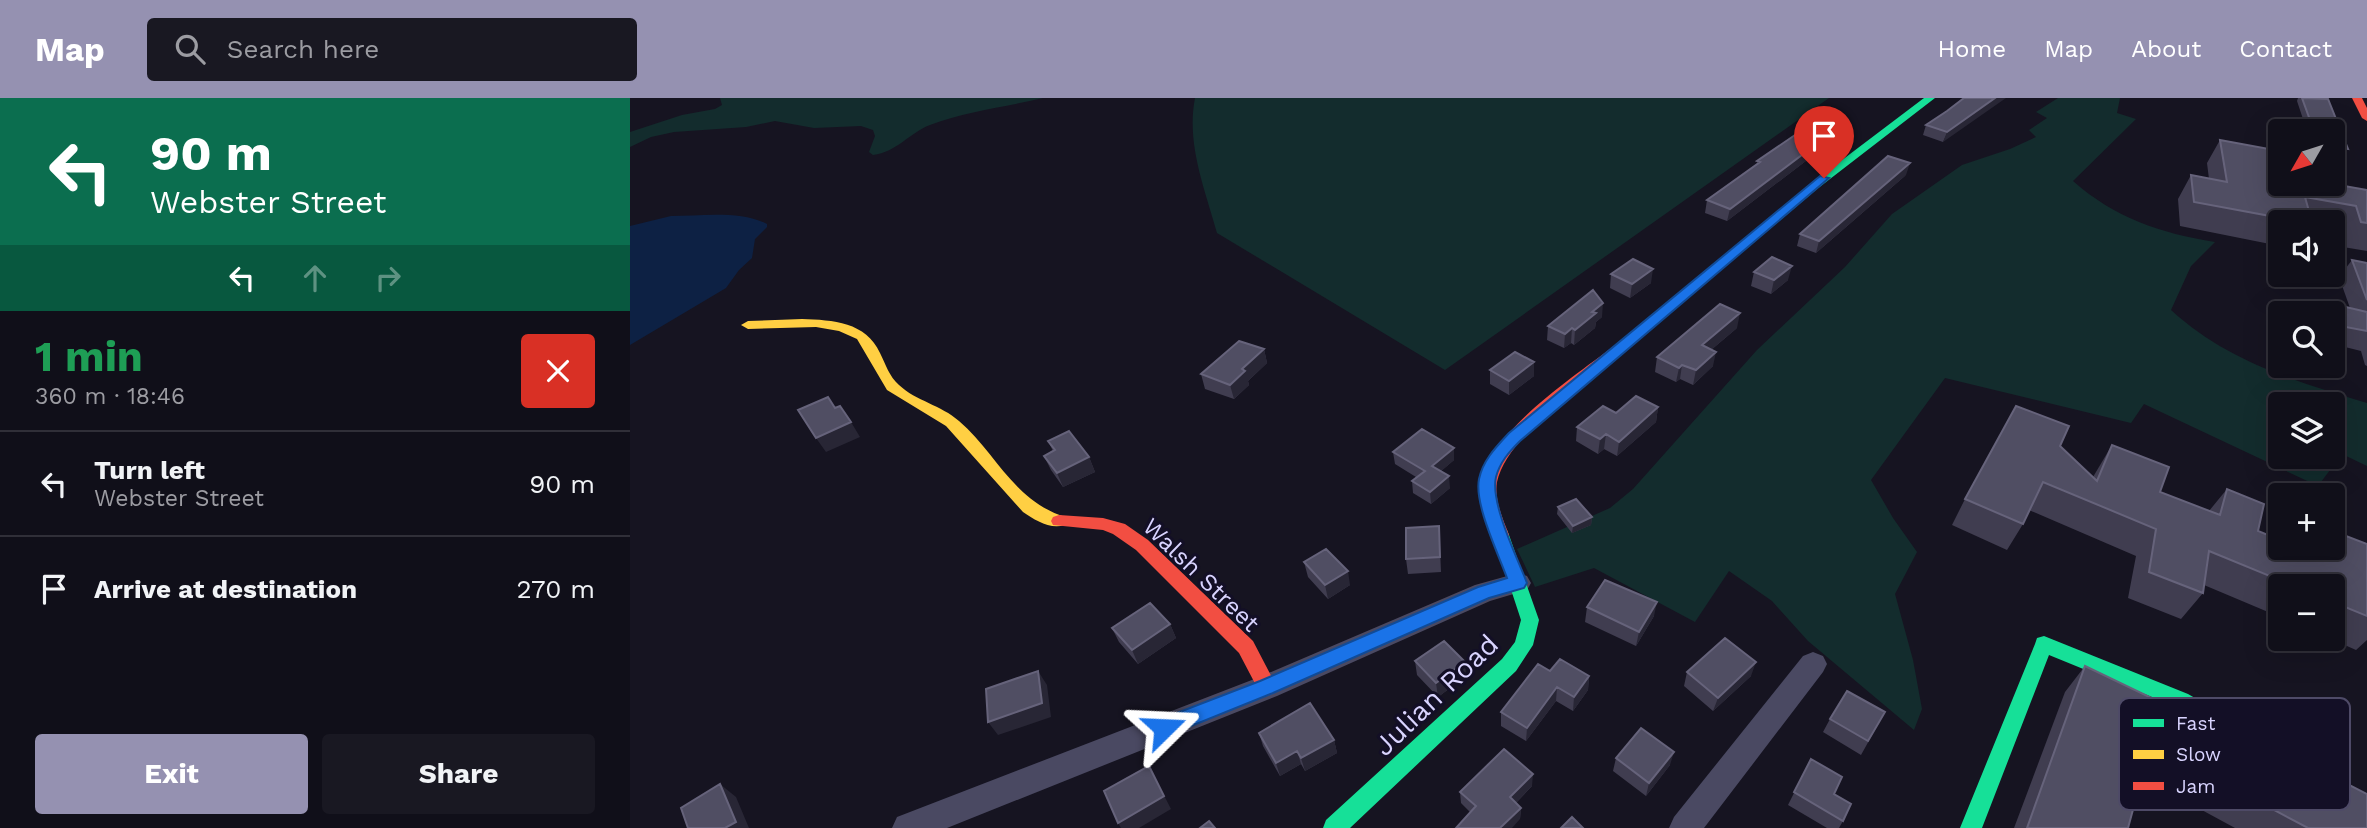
<!DOCTYPE html>
<meta charset="utf-8">
<style>
:root{--surface:#100f19;--page:#191822;--text:#f1f3f6;--muted:#9c9ca2;--line:#302f38;--accent:#9591b1}
body{margin:0;font-family:"Work Sans",sans-serif;background:var(--page);color:var(--text);height:100vh;display:flex;flex-direction:column;font-size:26px;white-space:nowrap}
*{box-sizing:border-box;margin:0}
p{font-size:23px;color:var(--muted)}
.icon{flex:none;width:38px;height:38px;fill:none;stroke:currentColor;stroke-width:2;stroke-linecap:round;stroke-linejoin:round}
.map{position:relative;flex:1;overflow:hidden}
.side{display:flex;flex-direction:column;background:var(--surface);width:630px}
.side>*{flex:none}
.banner{background:#0b6e4f;color:#fff;overflow:hidden}
.needle{width:46px;rotate:231deg}
.tools{position:absolute;left:1638px;top:21px;display:grid;gap:14px}
.tools a{display:grid;place-items:center;width:77px;height:77px;border-radius:7px;background:var(--surface);box-shadow:0 7px 28px #0002,0 0 0 2px var(--line);font-size:35px}
.pin{position:absolute;display:grid;place-items:center;width:60px;height:60px;color:#fff;margin:-72px -30px;border-radius:50% 50% 50% 0;rotate:-45deg;box-shadow:0 0 7px #0007}
.pin .icon{rotate:45deg}
.me{position:absolute;width:77px;margin:-38px;rotate:69deg;stroke-linejoin:round;filter:drop-shadow(0 0 5px #0008)}
.turn{display:flex;align-items:center;gap:24px;height:147px;padding:0 35px;font-size:32px}
.turn .icon{width:91px;height:91px;stroke-width:2.5}
.turn b{display:block;font-size:49px;line-height:60px}
.lanes{display:flex;align-items:center;height:66px;padding:0 35px;background:#0003;justify-content:center;gap:35px;direction:ltr}
.lanes .off{opacity:.35}
.round{display:grid;place-items:center;flex:none;width:74px;height:74px;border-radius:7px;background:var(--page)}
.summary{display:flex;align-items:center;justify-content:space-between;height:119px;padding:0 35px}
h1{font-size:42px;font-weight:700;line-height:52px;color:#1e9e55}
.button{display:flex;gap:14px;margin-top:auto;padding:14px 35px}
.button a{flex:1;height:80px;border-radius:7px;background:var(--accent);color:#fff;font-size:28px;font-weight:700;line-height:80px;text-align:center}
.button a+a{background:var(--page);color:var(--text)}
ul{padding:0;list-style:none}
li{display:flex;align-items:center;gap:21px;height:105px;padding:0 35px;border-top:2px solid var(--line)}
li div{flex:1}
li b{display:block;font-size:26px}
li em{font-style:normal}
header{display:flex;align-items:center;gap:42px;box-sizing:border-box;height:98px;padding:0 35px;background:var(--accent);color:#fff}
header strong{font-size:33px}
nav{display:flex;gap:38px;margin-inline-start:auto;font-size:24px}
.search{width:490px;height:63px;background:var(--page);display:flex;align-items:center;gap:18px;box-sizing:border-box;padding:0 24px;border-radius:7px;color:var(--muted);font-size:26px}
main{display:flex;flex:1;min-height:0}
.map>svg:first-child{display:block}
.green{fill:#132c2d;fill-rule:evenodd}
.water{fill:#0d2144}
.lines{fill:none;stroke-linecap:round;stroke-linejoin:round}
.street{fill:#4a4962;fill-rule:evenodd}
.fast{fill:#16e098;fill-rule:evenodd}
.slow{fill:#ffcf43;fill-rule:evenodd}
.jam{fill:#f24e42;fill-rule:evenodd}
.wall{fill:#403d50}
.shaded-wall{fill:#282635}
.building{fill:#504e63;stroke:#66637b;stroke-width:2}
.route{fill:#1a73e8;stroke:#114b97;stroke-width:2}
.labels{text-anchor:middle;dominant-baseline:central;stroke-width:6;stroke-linejoin:round;paint-order:stroke}
.street-label{font-size:24px;fill:#d9d4ff;stroke:#130f26}
.near-street-label{font-size:28px;fill:#d9d4ff;stroke:#130f26}
.key{fill:#130f26;stroke:#4e4a67;stroke-width:2}
.key-label{font-size:19px;fill:#d9d4ff}
</style>
<header>
<strong>Map</strong>
<div class="search"><svg class="icon" aria-label="search" viewBox="0 0 24 24"><circle cx="10" cy="10" r="6"/><path d="M15 15l6 6"/></svg>Search here</div>
<nav><a>Home</a><a>Map</a><a>About</a><a>Contact</a></nav>
</header>
<main>
<section class="side">
<div class="banner">
<div class="turn"><svg class="icon" aria-label="left" viewBox="0 0 24 24"><path d="M17 20v-9H6M10 6l-5 5 5 5"/></svg><div><b>90 m</b>Webster Street</div></div>
<div class="lanes"><svg class="icon" aria-label="left" viewBox="0 0 24 24"><path d="M17 20v-9H6M10 6l-5 5 5 5"/></svg><svg class="icon off" aria-label="ahead" viewBox="0 0 24 24"><path d="M12 20V5M6 11l6-6 6 6"/></svg><svg class="icon off" aria-label="right" viewBox="0 0 24 24"><path d="M7 20v-9h11M14 6l5 5-5 5"/></svg></div>
</div>
<div class="summary"><div><h1>1 min</h1><p>360 m · 18:46</p></div><a class="round" style="background:#d93025;color:#fff"><svg class="icon" aria-label="close" viewBox="0 0 24 24"><path d="M6 6l12 12M18 6L6 18"/></svg></a></div>
<ul>
<li><svg class="icon" aria-label="left" viewBox="0 0 24 24"><path d="M17 20v-9H6M10 6l-5 5 5 5"/></svg><div><b>Turn left</b><p>Webster Street</p></div><em>90 m</em></li>
<li><svg class="icon" aria-label="arrive" viewBox="0 0 24 24"><path d="M6 21V4h12l-3 4 3 4H6"/></svg><div><b>Arrive at destination</b></div><em>270 m</em></li>
</ul>
<div class="button"><a>Exit</a><a>Share</a></div>
</section>
<div class="map">
<svg width="1737" height="730" viewBox="0 0 1737 730">
<rect width="100%" height="100%" fill="#161421"/>
<path class="green" d="M90 0H413C376 9 336 13 300 27 279 35 267 54 243 57L239 54 245 38 243 32 231 28 184 30 145 23 116 29 44 34 21 39 0 49V34L52 17 85 11 92 7Z
M565 0H1199L815 272 587 135C575 91 556 46 565 0Z
M1428 0H1490L1487 15 1506 21 1443 83C1485 120 1530 135 1585 144L1561 168 1541 212C1598 264 1665 283 1737 305V368L1712 356 1688 388 1514 306 1501 325 1315 280 1241 382 1263 420 1287 454 1265 496 1283 562 1292 611 1284 632 1178 543 1142 503 1099 473 1065 524 964 470 905 489 887 451 980 410 1003 391 1127 252 1215 169 1262 116 1332 67 1380 51 1406 39 1399 32 1417 20 1406 14ZM1650 306H1703V359H1650Z"/>
<path class="water" d="M41 118C70 118 111 112 137 126V129L125 141 122 160 109 172 96 190 0 247V128Z"/>
<g class="lines">
<path class="street" d="M888 475 897 478 901 485 897 492 860 503 647 598 317 730H262L267 719 627 580 845 487Z
M1183 554 1193 558 1197 566 1193 574 1074 730H1039L1044 719 1173 558Z"/>
<path class="fast" d="M1294 0H1305L1187 91 995 253H985L983 250 985 247 1179 87Z
M871 431 877 432 879 437 909 522 903 547 886 573 720 730H693L696 722 872 561 885 544 891 522 863 437 865 432Z
M1414 538 1558 596 1631 638 1634 645 1631 652 1624 654 1617 652 1544 608 1419 557 1352 730H1330L1405 546 1407 540Z"/>
<path class="slow" d="M172 221C203 222 236 224 250 255 256 267 259 278 269 287 286 303 311 307 329 323 367 356 383 402 435 419L437 423 435 427C420 432 405 422 393 414L316 328 257 292 227 241 209 233 186 229 118 231 111 227 118 223Z"/>
<path class="jam" d="M1722 0H1732L1737 10V23L1732 20Z
M990 246 995 247 997 250 995 253C958 283 877 337 867 384 864 402 873 421 879 437L877 442H865C857 426 847 403 851 385 863 330 943 280 985 247Z
M429 417 473 420 495 426 518 442 623 543 647 589 644 595 637 598 630 595 609 555 506 452 483 436 473 432 423 427 421 423 423 419Z"/>
</g>
<path class="wall" d="M1334 0 1313 44 1293 37 1296 27 1317 13Z
M1668 0H1693L1718 51 1713 57 1703 55V33H1677L1667 3Z
M1590 42 1650 86 1737 92V153L1713 149 1709 132 1703 131V124H1650V171L1644 170 1640 146 1550 128 1548 101 1561 77 1579 81 1577 65Z
M1202 43 1097 123 1075 115 1077 102 1127 66V63Z
M1276 77 1186 155 1167 148 1170 136Z
M1722 162 1737 165V268L1735 267 1731 253 1703 246V215H1691L1699 205 1720 210 1709 179Z
M1124 174 1158 182 1141 196 1121 188Z
M981 176 1021 185 1000 200 980 190Z
M972 219 966 224 965 230 944 247 941 245 934 250 917 242 918 228Z
M1107 230 1081 252 1083 268 1063 287 1050 281 1046 284 1025 274 1027 259Z
M634 251 637 265 618 283 619 287 604 301 575 291 571 276Z
M860 272 904 278 879 297 860 286Z
M1028 309 1026 324 987 358 974 351 968 356 946 343 947 329 986 315Z
M418 343 459 359 465 374 433 389 421 372 414 358 423 353Z
M1482 347 1530 394 1579 413 1597 391 1628 433 1674 452 1676 450H1703L1737 446V542L1726 552 1701 541H1703V488H1650V519L1574 487 1573 495 1551 521 1498 500 1506 458 1399 412 1393 426 1377 452 1322 427 1335 401 1430 348 1463 379Z
M763 354 824 362 811 373 820 390 801 406 783 395 782 383 786 379 765 366Z
M928 409 962 419 961 427 942 435 927 416Z
M809 428 811 474 778 476 776 461Z
M674 464 720 487 698 501 678 479Z
M957 509 1024 518 1006 548 955 524Z
M540 526 546 540 508 566 489 544 482 530Z
M785 563 836 578 808 599 787 577Z
M1455 568 1519 645 1522 679 1508 693 1498 730H1384L1435 594Z
M920 573 959 578 958 592 943 613 926 603 896 643 871 628V614Z
M1057 574 1121 578 1083 613 1054 588Z
M1255 614 1231 657 1193 634 1200 621Z
M1589 620 1737 730H1605L1546 698 1563 645Z
M629 635 704 642 707 655 675 673 671 666 650 678 633 648Z
M986 660 1040 667 1016 698 983 673Z
M1181 661 1204 696 1213 723 1209 730H1197L1158 707Z
M902 688 886 705 891 710 890 721 840 714 831 705 830 694Z"/>
<path class="shaded-wall" d="M1365 0H1376L1313 44 1317 34Z
M1205 32 1202 43 1097 123 1100 111Z
M1280 65 1276 77 1186 155 1189 143Z
M1162 168 1158 182 1141 196 1144 182Z
M1023 171 1021 185 1000 200 1002 186Z
M973 205 972 219 966 224 965 230 944 247 945 232 962 214Z
M1110 215 1107 230 1069 262 1072 247Z
M942 230 941 245 934 250 935 236Z
M634 251 637 265 618 283 619 287 604 301 600 287 612 271Z
M1086 254 1083 268 1063 287 1066 272Z
M904 264V278L879 297V283Z
M1052 267 1050 281 1046 284 1049 270Z
M1028 309 1026 324 987 358 989 344Z
M221 324 230 339 196 354 186 340Z
M976 336 974 351 968 356 970 341Z
M824 350V362L803 380 802 368Z
M459 359 465 374 433 389 427 375Z
M819 378 820 390 801 406 800 394Z
M962 419 961 427 942 435 943 428Z
M718 473 720 487 698 501 695 487Z
M1027 504 1024 518 1006 548 1009 534Z
M540 526 546 540 508 566 502 552Z
M835 564 836 578 808 599 806 585Z
M1126 564 1121 578 1083 613 1088 600Z
M408 573 417 587 421 619 368 637 358 624Z
M959 578 958 592 943 613 944 599Z
M927 589 926 603 896 643 897 630Z
M704 642 707 655 675 673 671 660Z
M667 653 671 666 650 678 646 665Z
M1044 654 1040 667 1016 698 1019 685Z
M519 668 541 711 509 730H491L488 725Z
M903 676 902 688 880 711V699Z
M90 686 106 699 119 730H95Z
M891 710 890 721 882 730H870Z"/>
<path class="building" d="M1334 0H1365L1317 34 1296 27 1317 13Z
M1672 0 1698 1 1718 51 1703 48V33H1684Z
M1184 24 1205 32 1100 111 1077 102 1130 64 1127 63Z
M1590 42 1650 53V86H1703L1737 92V125L1731 124 1726 108 1675 99 1682 124H1657L1656 121 1564 104 1561 77 1597 84Z
M1258 58 1280 65 1189 143 1170 136Z
M1142 159 1162 168 1144 182 1124 174Z
M1003 161 1023 171 1002 186 981 176Z
M1722 162 1737 165V202Z
M963 192 973 205 962 214 966 215 945 232 942 230 935 236 918 228Z
M1699 205 1737 214V233L1705 227Z
M1090 206 1110 215 1072 247 1086 254 1066 272 1052 267 1049 270 1027 259Z
M609 243 634 251 612 271 615 273 600 287 571 276Z
M885 254 904 264 879 283 860 272Z
M1006 298 1028 309 989 344 976 336 970 341 947 329 973 308 986 315Z
M198 299 205 310 210 308 221 324 186 340 168 312Z
M1386 308 1439 328 1430 348 1467 383 1482 347 1539 369 1530 394 1590 417 1597 391 1634 406 1628 433 1650 442V450H1670L1690 458 1692 450H1703V433L1737 446V518L1703 504V488H1664L1579 453 1573 495 1519 474 1526 431 1413 384 1393 426 1335 401Z
M792 331 824 350 802 368 819 378 800 394 782 383 795 373 763 354Z
M439 333 459 359 427 375 414 358 425 352 418 343Z
M946 401 962 419 943 428 928 409Z
M809 428 810 459 776 461V430Z
M696 451 718 473 695 487 674 464Z
M975 482 1027 504 1009 534 957 509Z
M520 505 540 526 502 552 482 530Z
M1095 540 1126 564 1088 600 1057 574Z
M814 543 835 564 806 585 785 563Z
M930 561 959 578 944 599 927 589 897 630 871 614 908 566 920 573Z
M1455 568 1530 604 1519 645 1530 650 1522 679 1513 675 1498 730H1397Z
M408 573 412 605 358 624 356 591Z
M1217 593 1255 614 1238 643 1200 621Z
M680 605 704 642 671 660 667 653 646 665 629 635Z
M1589 620 1737 696V730H1678L1573 674Z
M1011 630 1044 654 1019 685 986 660Z
M874 651 903 676 880 699 891 710 870 730H826L846 708 830 694Z
M1181 661 1212 679 1204 696 1221 706 1213 723 1164 694Z
M519 668 534 698 488 725 474 693Z
M90 686 106 724 95 730H58L51 710Z
M942 719 953 730H931Z
M579 723 585 730H570Z"/>
<path class="route" d="M1190 78 1199 80 890 343C879 354 870 364 866 379 860 405 887 459 897 485L894 490 859 500 643 595 534 639 526 636 523 630 526 623 630 583 848 489 877 480C868 455 844 406 849 381 853 362 866 349 879 335Z"/>
<g class="labels">
<g class="street-label">
<text transform="translate(571 477) rotate(44)">Walsh Street</text>
</g>
<g class="near-street-label">
<text transform="translate(806 597) rotate(-44)">Julian Road</text>
</g>
</g>
<rect x="1489" y="600" width="231" height="112" rx="10" class="key"/>
<rect x="1503" y="621" width="31" height="8" fill="#16e098"/>
<rect x="1503" y="652" width="31" height="9" fill="#ffcf43"/>
<rect x="1503" y="684" width="31" height="8" fill="#f24e42"/>
<g class="key-label">
<text x="1546" y="632">Fast</text>
<text x="1546" y="663">Slow</text>
<text x="1546" y="695">Jam</text>
</g>
</svg>
<div class="tools">
<a><svg class="needle" viewBox="-14 -14 28 28"><path d="M0-13l5 13h-10z" fill="#e53935"/><path d="M0 13l5-13h-10z" fill="#9c9ca2"/></svg></a>
<a><svg class="icon" aria-label="sound" viewBox="0 0 24 24"><path d="M4 9h4l5-4v14l-5-4H4zM17 9q2 3 0 6"/></svg></a>
<a><svg class="icon" aria-label="search" viewBox="0 0 24 24"><circle cx="10" cy="10" r="6"/><path d="M15 15l6 6"/></svg></a>
<a><svg class="icon" aria-label="layers" viewBox="0 0 24 24"><path d="M12 4l9 5-9 5-9-5zM3 14l9 5 9-5"/></svg></a>
<a>+</a>
<a>−</a>
</div>
<div class="pin" style="left:1194px;top:80px;background:#d93025"><svg class="icon" aria-label="arrive" viewBox="0 0 24 24"><path d="M6 21V4h12l-3 4 3 4H6"/></svg></div>
<svg class="me" style="left:534px;top:630px" viewBox="-20 -20 40 40"><path d="M0-17L14 15 0 8-14 15z" fill="#1a73e8" stroke="#fff" stroke-width="4"/></svg>
</div>
</main>
